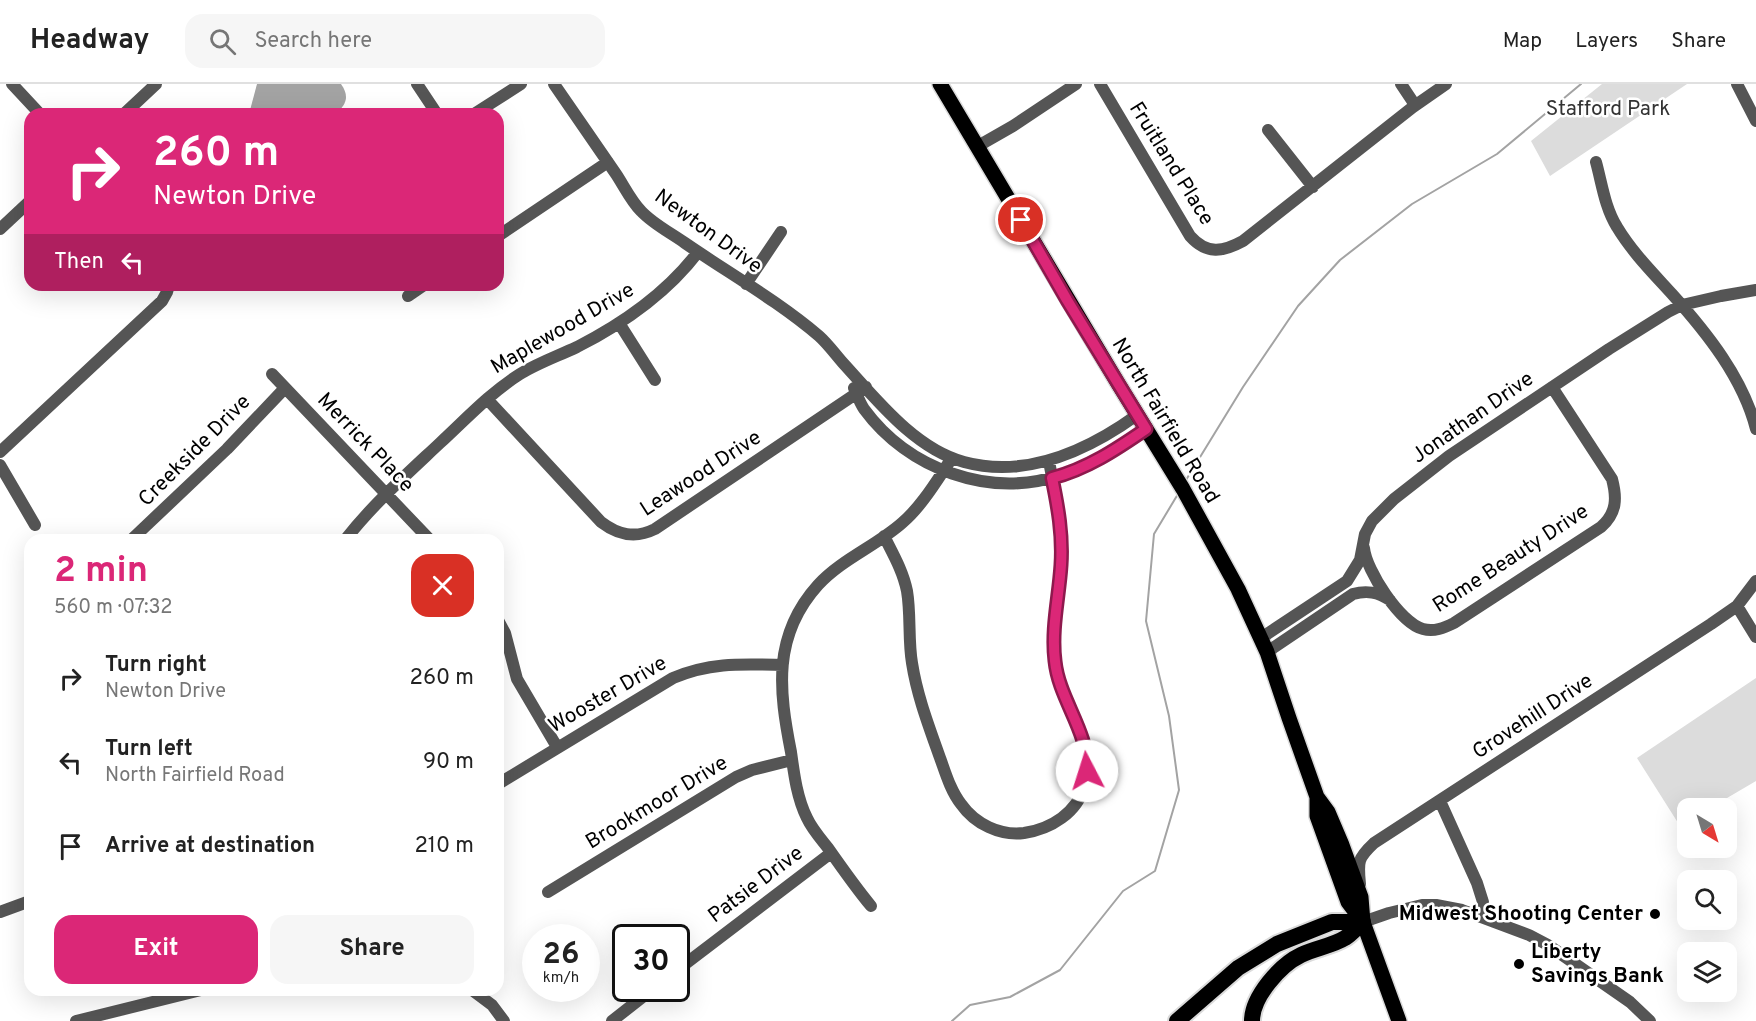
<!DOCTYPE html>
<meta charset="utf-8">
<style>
:root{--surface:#fff;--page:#f6f6f6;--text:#222;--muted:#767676;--line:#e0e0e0;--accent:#db2777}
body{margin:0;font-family:Overpass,sans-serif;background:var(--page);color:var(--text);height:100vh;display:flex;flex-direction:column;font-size:22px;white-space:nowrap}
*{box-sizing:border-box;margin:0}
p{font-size:20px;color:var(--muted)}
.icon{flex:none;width:33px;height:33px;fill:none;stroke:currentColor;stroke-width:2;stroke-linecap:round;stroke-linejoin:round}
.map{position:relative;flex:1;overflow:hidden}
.side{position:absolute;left:24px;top:450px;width:480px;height:462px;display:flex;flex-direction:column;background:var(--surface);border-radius:18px;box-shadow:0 6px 24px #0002}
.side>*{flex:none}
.top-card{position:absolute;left:24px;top:24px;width:480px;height:183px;border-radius:18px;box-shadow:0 6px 24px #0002;background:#db2777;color:#fff;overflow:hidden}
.needle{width:39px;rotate:142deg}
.controls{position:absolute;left:1677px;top:714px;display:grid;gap:12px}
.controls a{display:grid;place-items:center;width:60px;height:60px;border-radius:12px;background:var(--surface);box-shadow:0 6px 24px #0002;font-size:30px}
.speed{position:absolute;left:522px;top:840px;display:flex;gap:12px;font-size:30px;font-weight:700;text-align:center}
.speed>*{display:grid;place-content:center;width:78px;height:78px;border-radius:50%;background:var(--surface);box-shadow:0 6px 24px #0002;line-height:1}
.speed small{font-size:15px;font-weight:400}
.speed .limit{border:3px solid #111;border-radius:9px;background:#fff;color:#111}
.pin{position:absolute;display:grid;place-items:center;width:51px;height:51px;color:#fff;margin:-26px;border:3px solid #fff;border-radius:50%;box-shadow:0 2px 6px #0007}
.me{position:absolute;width:66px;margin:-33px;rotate:355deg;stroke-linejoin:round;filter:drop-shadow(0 0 4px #0008)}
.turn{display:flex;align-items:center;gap:21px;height:126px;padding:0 30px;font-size:27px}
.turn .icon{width:78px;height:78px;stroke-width:2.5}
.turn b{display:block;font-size:42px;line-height:51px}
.then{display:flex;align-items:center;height:57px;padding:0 30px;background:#0003;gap:12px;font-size:22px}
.round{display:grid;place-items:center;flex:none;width:63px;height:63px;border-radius:18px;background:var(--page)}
.overview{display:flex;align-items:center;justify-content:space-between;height:102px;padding:0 30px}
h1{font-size:36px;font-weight:700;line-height:45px;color:var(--accent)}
.action{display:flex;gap:12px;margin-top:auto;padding:12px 30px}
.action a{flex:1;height:69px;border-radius:18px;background:var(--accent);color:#fff;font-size:24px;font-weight:700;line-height:69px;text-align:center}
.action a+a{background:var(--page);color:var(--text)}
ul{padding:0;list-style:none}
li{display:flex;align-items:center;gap:18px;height:84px;padding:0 30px}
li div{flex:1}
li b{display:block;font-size:22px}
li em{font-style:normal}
header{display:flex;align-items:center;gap:36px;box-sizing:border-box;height:84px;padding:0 30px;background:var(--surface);border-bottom:2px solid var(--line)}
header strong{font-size:28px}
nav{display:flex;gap:33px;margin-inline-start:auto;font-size:21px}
.search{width:420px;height:54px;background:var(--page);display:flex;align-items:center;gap:15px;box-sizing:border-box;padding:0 21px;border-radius:18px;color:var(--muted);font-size:22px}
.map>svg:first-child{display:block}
.green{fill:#dcdcdc}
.water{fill:#a3a3a3}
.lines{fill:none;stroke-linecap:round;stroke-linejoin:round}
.stream{stroke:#a3a3a3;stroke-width:2}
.major-casing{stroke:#dbdbdb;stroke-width:18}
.highway-casing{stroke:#dbdbdb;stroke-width:20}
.minor{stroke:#555;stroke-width:12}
.major{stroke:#000;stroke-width:15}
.highway{stroke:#000;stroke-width:16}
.route-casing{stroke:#8e194d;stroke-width:15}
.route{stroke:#db2777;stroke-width:10}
.poi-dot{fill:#000;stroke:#fff;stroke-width:2}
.labels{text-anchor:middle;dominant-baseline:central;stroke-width:5;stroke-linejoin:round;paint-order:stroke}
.park-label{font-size:21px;fill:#333;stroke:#fff}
.street-label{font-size:21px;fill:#000;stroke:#fff}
.poi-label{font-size:21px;font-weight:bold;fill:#000;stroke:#fff;text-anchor:end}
</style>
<header>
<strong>Headway</strong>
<div class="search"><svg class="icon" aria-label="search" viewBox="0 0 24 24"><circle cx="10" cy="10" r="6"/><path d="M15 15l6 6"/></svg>Search here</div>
<nav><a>Map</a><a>Layers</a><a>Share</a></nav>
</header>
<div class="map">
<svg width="1756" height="937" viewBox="0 0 1756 937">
<rect width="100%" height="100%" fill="#fff"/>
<path class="green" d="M1602 0H1687L1550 92 1531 57Z
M1756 594V697L1710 724H1688L1687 738 1680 742 1637 674Z"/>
<path class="water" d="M257 0H341C350 13 346 20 336 30H249Z"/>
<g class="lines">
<path class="stream" d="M1186 396 1243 303 1298 222 1340 176 1412 120 1497 70 1581 0
M952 937 970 921 1010 913 1060 886 1123 807 1155 787 1179 706 1169 632 1146 537 1154 450 1178 410"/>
<defs>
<path id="major" d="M940 0 1119 301 1183 405 1238 505 1267 568 1289 634 1317 713 1328 728 1342 761 1361 813 1363 838 1399 937
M1317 713V732L1348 818 1363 838"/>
<path id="highway" d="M1177 937 1238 884 1277 860 1332 838H1363
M1252 937C1252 913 1280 881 1301 871 1315 864 1332 862 1345 854 1352 850 1357 843 1363 838"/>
</defs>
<use href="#major" class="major-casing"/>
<use href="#highway" class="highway-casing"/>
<path class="minor" d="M12 0 40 30
M417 0 437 30
M554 0C575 30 595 60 616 90 624 102 631 117 641 127 653 140 671 149 685 159 730 190 778 217 819 252 828 260 835 270 843 279 876 315 915 365 964 378 1027 395 1087 367 1137 331
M1100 0 1190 152C1207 171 1223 168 1243 157L1413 23 1446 0
M1401 0 1415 21
M1737 0 1756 37
M124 30 156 0
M474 30 521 0
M1268 46 1313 103
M978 62 1013 42 1076 0
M1596 78C1602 100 1605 124 1617 143 1632 168 1653 189 1672 210 1707 249 1743 294 1756 345
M0 145 30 117
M498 152 608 78
M746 200 781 148
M408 212 424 201
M619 239 655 296
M272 290 430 456
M854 304C857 311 860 319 864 325 908 385 989 415 1061 391 1092 382 1119 363 1146 345
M487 315 601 438C618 451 635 455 655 445L866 303
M0 368 162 217 167 208 169 201
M0 381 35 441
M884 452C893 470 903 487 907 507 911 531 908 555 912 579 917 611 928 640 939 671 945 687 950 706 961 720 975 740 1000 752 1024 749 1051 745 1077 729 1085 701 1097 658 1063 625 1056 585 1049 548 1060 513 1061 476 1062 442 1055 410 1049 377
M131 456 227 365 285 304
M345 456C373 420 407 390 440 359 466 335 490 309 520 290 538 279 558 272 577 263 624 239 666 210 698 168
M1364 464C1366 486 1400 539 1423 545 1434 548 1444 544 1454 539L1601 443C1617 429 1617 414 1612 395L1552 303
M1737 522 1756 553
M498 536 505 549 517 595 557 663
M1261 554 1347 497 1360 476 1365 450 1372 437 1394 415 1449 372 1609 265 1668 228 1682 221 1721 212 1756 206
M1267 568 1353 510C1367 506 1378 508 1390 516
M498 700 673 594C710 578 742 580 782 581
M1440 717 1477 799 1483 818V833
M1360 800C1358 778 1357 775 1374 759L1711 540 1737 522 1756 497
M548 808 736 693 752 686 792 676
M871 822C856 804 842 784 828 764 821 755 812 745 807 734 797 714 794 690 791 668 779 607 772 552 818 501 842 475 876 462 902 439 922 422 937 396 952 374
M0 828 30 817
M1363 838 1389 829 1422 821H1436L1462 826 1529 851 1548 861 1630 918 1650 937
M676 887 831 769
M472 906 492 921 504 937
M76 937 201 906
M612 937 654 904"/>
<use href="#major" class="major"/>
<use href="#highway" class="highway"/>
</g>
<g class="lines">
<defs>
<path id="route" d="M1021 136 1067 216 1146 345C1117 365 1087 385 1052 394 1058 423 1063 451 1061 481 1059 513 1051 545 1055 577 1059 616 1089 647 1087 687"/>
</defs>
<use href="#route" class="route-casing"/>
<use href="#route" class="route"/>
</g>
<g class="poi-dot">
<circle cx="1655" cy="830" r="6"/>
<circle cx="1519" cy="880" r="6"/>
</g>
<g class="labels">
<g class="park-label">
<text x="1608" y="25">Stafford Park</text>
</g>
<g class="street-label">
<text transform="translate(1171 80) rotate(58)">Fruitland Place</text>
<text transform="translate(708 148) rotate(36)">Newton Drive</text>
<text transform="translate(563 245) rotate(-30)">Maplewood Drive</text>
<text transform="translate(1473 334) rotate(-35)">Jonathan Drive</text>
<text transform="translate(1165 337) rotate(59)">North Fairfield Road</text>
<text transform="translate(365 359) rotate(46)">Merrick Place</text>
<text transform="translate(195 367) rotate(-45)">Creekside Drive</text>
<text transform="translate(701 390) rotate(-33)">Leawood Drive</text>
<text transform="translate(1511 475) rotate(-33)">Rome Beauty Drive</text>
<text transform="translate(608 611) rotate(-30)">Wooster Drive</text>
<text transform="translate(1533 633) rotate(-33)">Grovehill Drive</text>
<text transform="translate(657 719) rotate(-31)">Brookmoor Drive</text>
<text transform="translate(756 801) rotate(-37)">Patsie Drive</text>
</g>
<g class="poi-label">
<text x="1643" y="830">Midwest Shooting Center</text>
<text x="1531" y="868" text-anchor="start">Liberty<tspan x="1531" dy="24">Savings Bank</tspan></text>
</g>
</g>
</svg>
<div class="controls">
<a><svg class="needle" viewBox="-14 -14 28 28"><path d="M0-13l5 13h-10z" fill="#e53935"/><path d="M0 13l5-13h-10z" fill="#767676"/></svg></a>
<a><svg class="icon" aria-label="search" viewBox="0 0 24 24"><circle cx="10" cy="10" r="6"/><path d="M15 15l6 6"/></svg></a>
<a><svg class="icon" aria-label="layers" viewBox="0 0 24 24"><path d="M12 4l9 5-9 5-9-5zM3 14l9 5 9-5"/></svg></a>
</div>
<div class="speed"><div>26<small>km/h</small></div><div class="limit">30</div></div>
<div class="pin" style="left:1021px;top:136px;background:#d93025"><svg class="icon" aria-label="arrive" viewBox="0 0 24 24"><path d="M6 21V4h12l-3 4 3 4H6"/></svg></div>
<svg class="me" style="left:1087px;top:687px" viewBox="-20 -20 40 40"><circle r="19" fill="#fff"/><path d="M0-13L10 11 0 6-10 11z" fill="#db2777"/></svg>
<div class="top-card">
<div class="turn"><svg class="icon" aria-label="right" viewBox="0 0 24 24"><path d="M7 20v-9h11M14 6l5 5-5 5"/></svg><div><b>260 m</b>Newton Drive</div></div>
<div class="then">Then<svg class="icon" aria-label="left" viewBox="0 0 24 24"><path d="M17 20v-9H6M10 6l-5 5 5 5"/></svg></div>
</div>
<section class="side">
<div class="overview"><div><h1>2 min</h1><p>560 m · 07:32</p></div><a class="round" style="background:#d93025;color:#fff"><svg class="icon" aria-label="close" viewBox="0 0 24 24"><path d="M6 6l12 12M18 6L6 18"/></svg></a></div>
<ul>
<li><svg class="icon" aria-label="right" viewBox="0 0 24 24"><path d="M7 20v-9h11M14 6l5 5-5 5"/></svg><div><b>Turn right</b><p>Newton Drive</p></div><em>260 m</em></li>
<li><svg class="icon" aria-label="left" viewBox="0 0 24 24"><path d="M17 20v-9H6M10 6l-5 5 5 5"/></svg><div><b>Turn left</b><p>North Fairfield Road</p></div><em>90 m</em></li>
<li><svg class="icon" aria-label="arrive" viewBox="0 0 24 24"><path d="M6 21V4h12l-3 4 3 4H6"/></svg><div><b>Arrive at destination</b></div><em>210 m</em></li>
</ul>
<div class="action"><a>Exit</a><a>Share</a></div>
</section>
</div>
